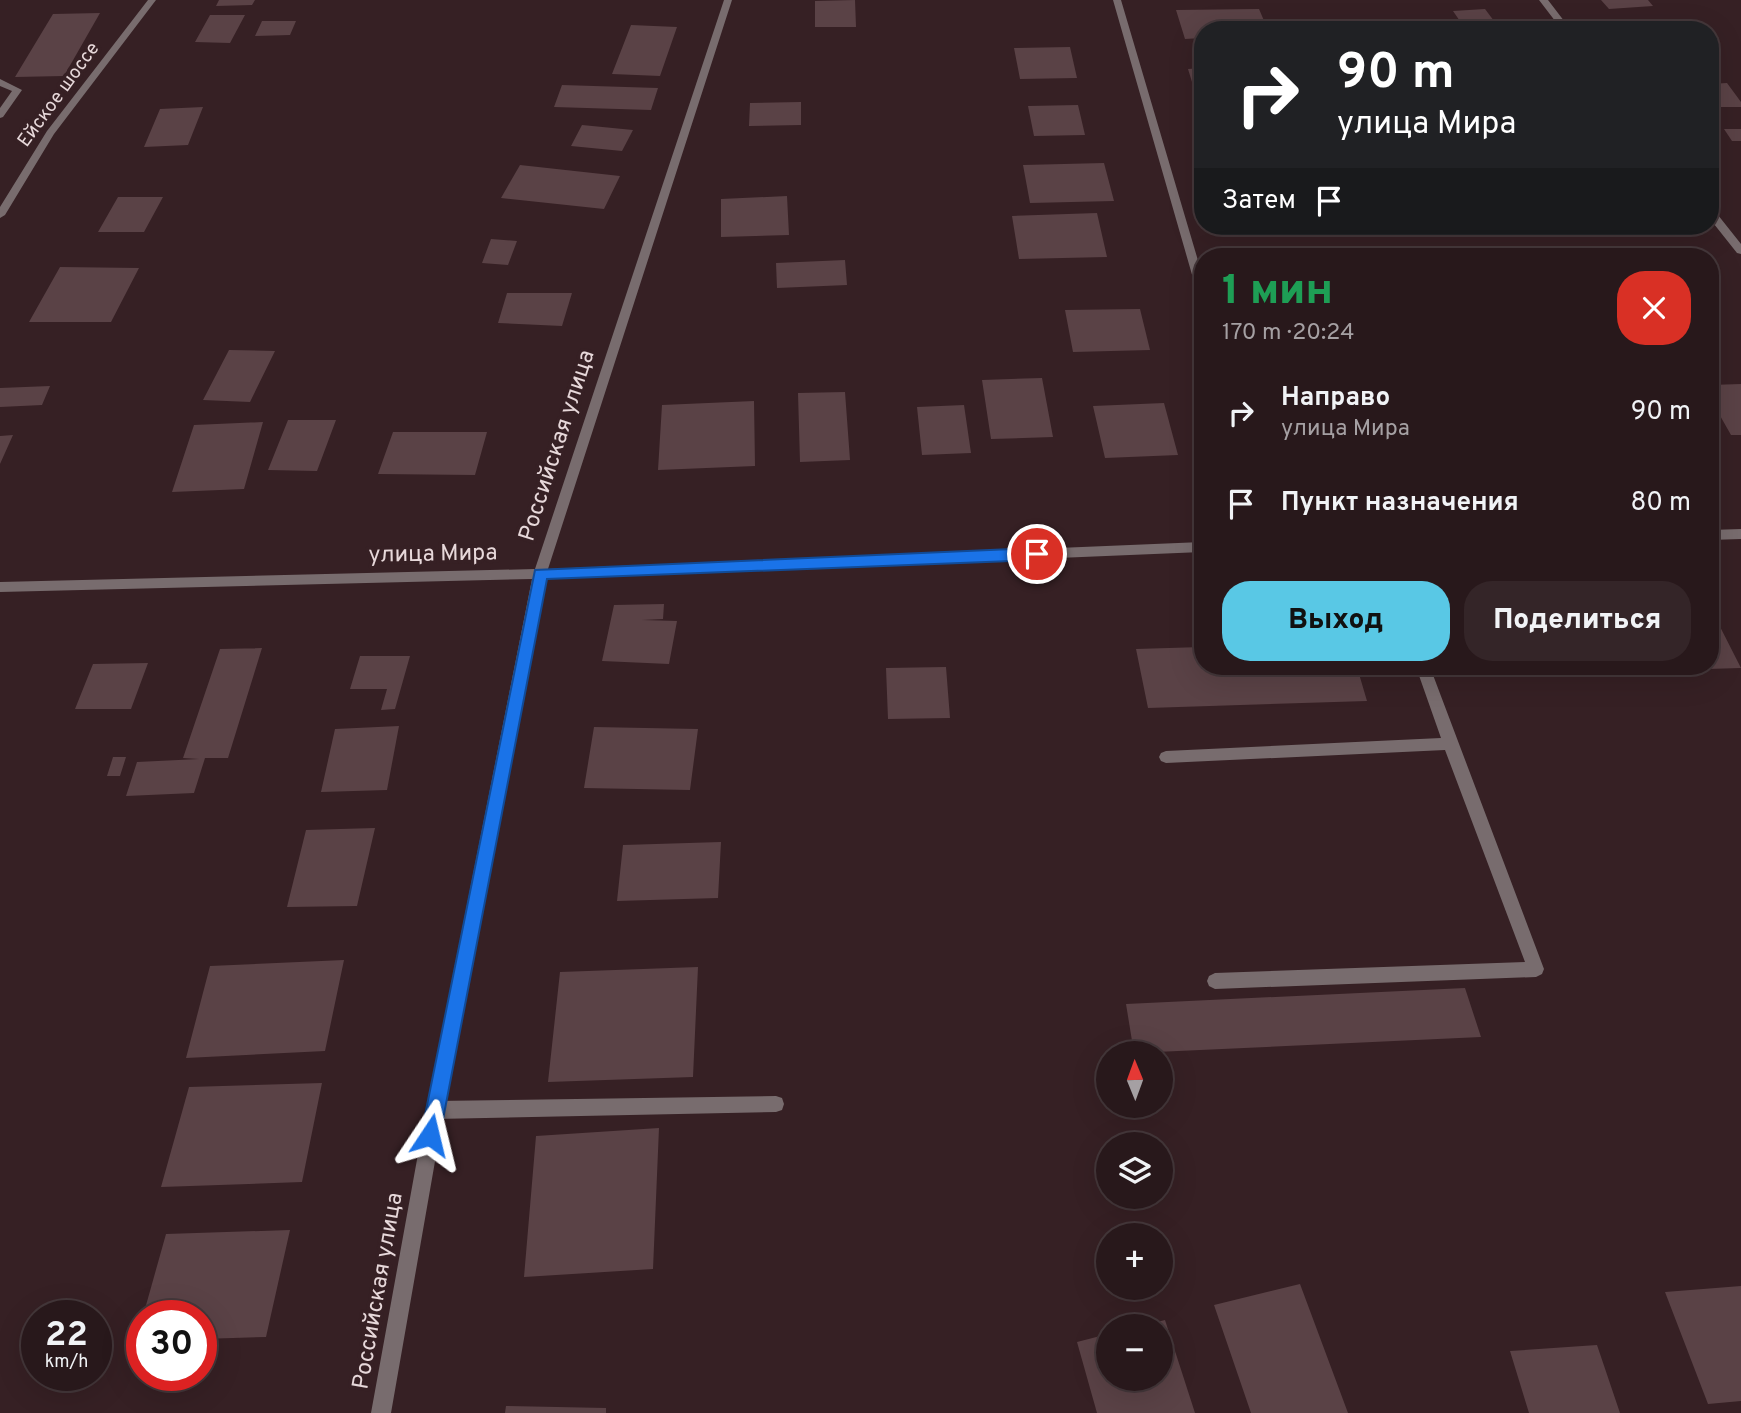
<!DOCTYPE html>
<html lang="ru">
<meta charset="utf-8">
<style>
:root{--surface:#28181b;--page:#342528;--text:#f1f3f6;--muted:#a5a0a3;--line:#44373a;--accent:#59c8e5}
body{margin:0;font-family:Overpass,sans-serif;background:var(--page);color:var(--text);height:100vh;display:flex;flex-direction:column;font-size:26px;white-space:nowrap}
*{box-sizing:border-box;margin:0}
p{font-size:23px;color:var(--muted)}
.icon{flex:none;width:38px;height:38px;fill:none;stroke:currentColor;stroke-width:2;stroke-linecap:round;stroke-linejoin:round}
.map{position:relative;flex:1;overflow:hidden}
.panel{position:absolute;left:1194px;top:248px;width:525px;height:427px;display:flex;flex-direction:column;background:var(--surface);border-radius:28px;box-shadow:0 7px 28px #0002,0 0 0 2px var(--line)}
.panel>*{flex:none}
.top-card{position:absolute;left:1194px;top:21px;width:525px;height:214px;border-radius:28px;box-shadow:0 7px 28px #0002,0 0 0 2px var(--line);background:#202124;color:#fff;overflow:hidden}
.needle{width:46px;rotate:359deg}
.tools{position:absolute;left:1096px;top:1041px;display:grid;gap:14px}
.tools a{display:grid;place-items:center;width:77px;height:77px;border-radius:50%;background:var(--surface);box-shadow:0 7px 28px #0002,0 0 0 2px var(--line);font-size:35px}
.speed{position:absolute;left:21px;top:1300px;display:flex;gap:14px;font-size:35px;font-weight:700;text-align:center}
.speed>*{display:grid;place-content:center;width:91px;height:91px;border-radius:50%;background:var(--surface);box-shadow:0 7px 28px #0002,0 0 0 2px var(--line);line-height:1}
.speed small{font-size:18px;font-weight:400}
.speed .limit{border:10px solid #d22;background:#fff;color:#111}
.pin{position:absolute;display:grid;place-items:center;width:60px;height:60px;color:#fff;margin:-30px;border:4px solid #fff;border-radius:50%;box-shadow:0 2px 7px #0007}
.me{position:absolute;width:77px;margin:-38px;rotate:10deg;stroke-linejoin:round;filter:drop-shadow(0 0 5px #0008)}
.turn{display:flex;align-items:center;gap:24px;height:147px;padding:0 28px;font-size:32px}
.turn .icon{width:91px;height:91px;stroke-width:2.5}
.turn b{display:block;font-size:49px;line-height:60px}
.then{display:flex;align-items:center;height:66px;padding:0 28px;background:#0003;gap:14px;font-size:26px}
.round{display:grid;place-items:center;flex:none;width:74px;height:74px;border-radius:28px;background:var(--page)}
.head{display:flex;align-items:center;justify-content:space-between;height:119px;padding:0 28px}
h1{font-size:42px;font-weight:800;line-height:52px;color:#1e9e55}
.button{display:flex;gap:14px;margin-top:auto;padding:14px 28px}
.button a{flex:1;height:80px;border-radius:28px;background:var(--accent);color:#111;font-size:28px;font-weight:800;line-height:80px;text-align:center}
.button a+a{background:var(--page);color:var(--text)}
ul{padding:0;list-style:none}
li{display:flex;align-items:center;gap:21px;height:91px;padding:0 28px}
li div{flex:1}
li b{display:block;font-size:26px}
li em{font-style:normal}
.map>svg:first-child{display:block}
.building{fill:#5a4246}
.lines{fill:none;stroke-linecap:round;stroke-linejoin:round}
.lane{fill:#786c6e;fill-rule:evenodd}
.street{fill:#786c6e;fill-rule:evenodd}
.route{fill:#1a73e8;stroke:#114b97;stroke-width:2}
.labels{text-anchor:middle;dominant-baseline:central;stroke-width:7;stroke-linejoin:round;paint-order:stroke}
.far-street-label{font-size:19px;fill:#e7d8da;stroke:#362024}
.street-label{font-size:23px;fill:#e7d8da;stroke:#362024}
</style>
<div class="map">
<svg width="1741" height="1413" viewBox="0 0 1741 1413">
<rect width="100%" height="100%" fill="#362024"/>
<path class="building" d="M219 0H255L252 5 216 6Z
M855 0 856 27H815V1Z
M1601 0H1648L1653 6 1609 9Z
M1259 9 1268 30H1202V38L1185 39 1176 10Z
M1485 9 1500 29 1466 30 1453 11Z
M100 13 64 76 15 77 53 14Z
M210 15H245L230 43 195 42Z
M262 21H296L290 35 255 36Z
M1672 23 1678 30H1626L1622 26Z
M631 25 677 27 660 76 612 74Z
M1070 47 1077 78 1020 79 1014 48Z
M1202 68V94L1196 95 1188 69Z
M1727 83 1741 102V107H1710V84Z
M562 85 658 88 651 110 554 107Z
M801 102V125L749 126 750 103Z
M1078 105 1085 135 1034 136 1028 106Z
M203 107 188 145 144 147 160 109Z
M582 125 633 130 622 151 571 146Z
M1724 129H1741V141H1732Z
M1104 163 1114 201 1030 203 1023 165Z
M520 165 620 176 604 209 501 198Z
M787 196 789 235 721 237V199Z
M118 197H163L144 232H98Z
M1097 213 1107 257 1019 259 1012 216Z
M1265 226H1300L1304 236 1269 237Z
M491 239 517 241 508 265 482 263Z
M845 260 847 285 777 288 776 263Z
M60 267 139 268 111 322H29Z
M507 293H572L562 326 498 323Z
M1140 309 1150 350 1073 352 1065 310Z
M229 350 275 351 250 402 203 400Z
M1042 378 1053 437 991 439 982 380Z
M1741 384V435H1731L1710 398V385Z
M50 386 42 405 0 407V388Z
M845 392 850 460 800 462 798 393Z
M754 401 755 466 658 470 662 405Z
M1164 403 1178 455 1105 458 1093 406Z
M964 405 971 453 922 455 917 407Z
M288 420H336L317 471 268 470Z
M263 422 244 489 172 492 194 425Z
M393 432H487L475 475 378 474Z
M13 435 0 464V436Z
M664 604 663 619 642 620 677 621 669 664 602 661 614 605Z
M1710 607 1741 668 1640 671 1638 667H1710Z
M1202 647V667H1357L1367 701 1148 708 1136 649Z
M262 648 228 758H205L194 793 126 796 137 762 199 759 183 758 220 649Z
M360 656H410L395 709 381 710 387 689H350Z
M148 663 131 709H75L93 664Z
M946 667 950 718 888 719 886 668Z
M399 726 387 790 321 792 335 729Z
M594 727 698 729 690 790 584 788Z
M113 757H126L120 776H107Z
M375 828 357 906 287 907 306 830Z
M721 842 718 898 617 901 623 845Z
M344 960 325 1051 186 1058 210 966Z
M698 967 693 1077 548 1082 560 972Z
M1465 988 1481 1037 1134 1053 1126 1004Z
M322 1083 302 1182 161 1187 189 1087Z
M659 1128 653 1269 524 1277 536 1136Z
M290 1230 266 1337 201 1339V1316H143L166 1234Z
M1300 1284 1348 1413H1251L1214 1305Z
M1741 1286V1401L1708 1404 1665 1292Z
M1165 1320 1195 1413H1097L1077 1342 1108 1334V1379H1160V1326H1141Z
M1597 1345 1620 1413H1529L1510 1351Z
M506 1406 606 1408V1413H505Z"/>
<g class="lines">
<path class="lane" d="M0 79 22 90 3 117 0 118V108L12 91 0 86Z
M1416 667H1430L1544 969 1542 974 1536 977 1215 989 1209 986 1207 981 1209 976 1215 973 1525 962 1445 750 1166 763 1161 761 1159 757 1161 753 1166 751 1441 738Z
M776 1096 782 1098 784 1104 782 1110 776 1112 435 1119 429 1116 426 1110 429 1104 435 1101Z"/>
<path class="street" d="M148 0H156L54 134 5 215 0 218V207L47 131Z
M724 0H732L548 569 1202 542V552L546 579 444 1110 391 1413H371L426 1110 532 579 0 592V582L535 569Z
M1113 0H1121L1202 274V295L1197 292Z
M1539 0H1548L1571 30H1562Z
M1710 209 1714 210 1741 244V254L1737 253 1710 219Z
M1741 529V539L1710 540V530Z"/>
</g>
<path class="route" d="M1037 548 1044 554 1037 560 547 579 440 1135 437 1142 430 1145 424 1142 421 1135 535 570Z"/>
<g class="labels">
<g class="far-street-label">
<text transform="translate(59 95) rotate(-54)">Ейское шоссе</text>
</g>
<g class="street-label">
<text transform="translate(558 446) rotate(-72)">Российская улица</text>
<text transform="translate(433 555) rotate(-1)">улица Мира</text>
<text transform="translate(379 1291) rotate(-80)">Российская улица</text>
</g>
</g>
</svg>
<div class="tools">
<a><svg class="needle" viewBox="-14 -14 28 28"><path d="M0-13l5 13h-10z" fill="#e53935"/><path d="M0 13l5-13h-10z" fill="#a5a0a3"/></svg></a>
<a><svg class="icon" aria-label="layers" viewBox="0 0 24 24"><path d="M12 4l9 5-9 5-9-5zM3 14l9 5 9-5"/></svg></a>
<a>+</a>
<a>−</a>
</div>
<div class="speed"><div>22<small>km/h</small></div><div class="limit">30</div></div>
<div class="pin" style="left:1037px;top:554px;background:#d93025"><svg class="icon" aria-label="arrive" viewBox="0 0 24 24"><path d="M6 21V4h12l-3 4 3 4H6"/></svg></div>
<svg class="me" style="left:430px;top:1135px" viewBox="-20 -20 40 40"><path d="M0-17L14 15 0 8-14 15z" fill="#1a73e8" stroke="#fff" stroke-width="4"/></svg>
<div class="top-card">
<div class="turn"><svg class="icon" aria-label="right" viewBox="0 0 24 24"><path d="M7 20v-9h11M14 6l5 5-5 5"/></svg><div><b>90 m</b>улица Мира</div></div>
<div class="then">Затем<svg class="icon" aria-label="arrive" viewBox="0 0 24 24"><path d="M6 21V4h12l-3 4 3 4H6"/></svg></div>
</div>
<section class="panel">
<div class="head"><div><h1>1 мин</h1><p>170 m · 20:24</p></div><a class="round" style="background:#d93025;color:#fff"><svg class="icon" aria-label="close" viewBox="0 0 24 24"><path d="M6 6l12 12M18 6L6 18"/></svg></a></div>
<ul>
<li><svg class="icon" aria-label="right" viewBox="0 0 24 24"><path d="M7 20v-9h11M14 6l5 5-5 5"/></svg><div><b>Направо</b><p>улица Мира</p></div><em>90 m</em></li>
<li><svg class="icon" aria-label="arrive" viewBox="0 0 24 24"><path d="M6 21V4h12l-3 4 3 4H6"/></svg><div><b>Пункт назначения</b></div><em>80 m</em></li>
</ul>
<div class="button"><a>Выход</a><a>Поделиться</a></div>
</section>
</div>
